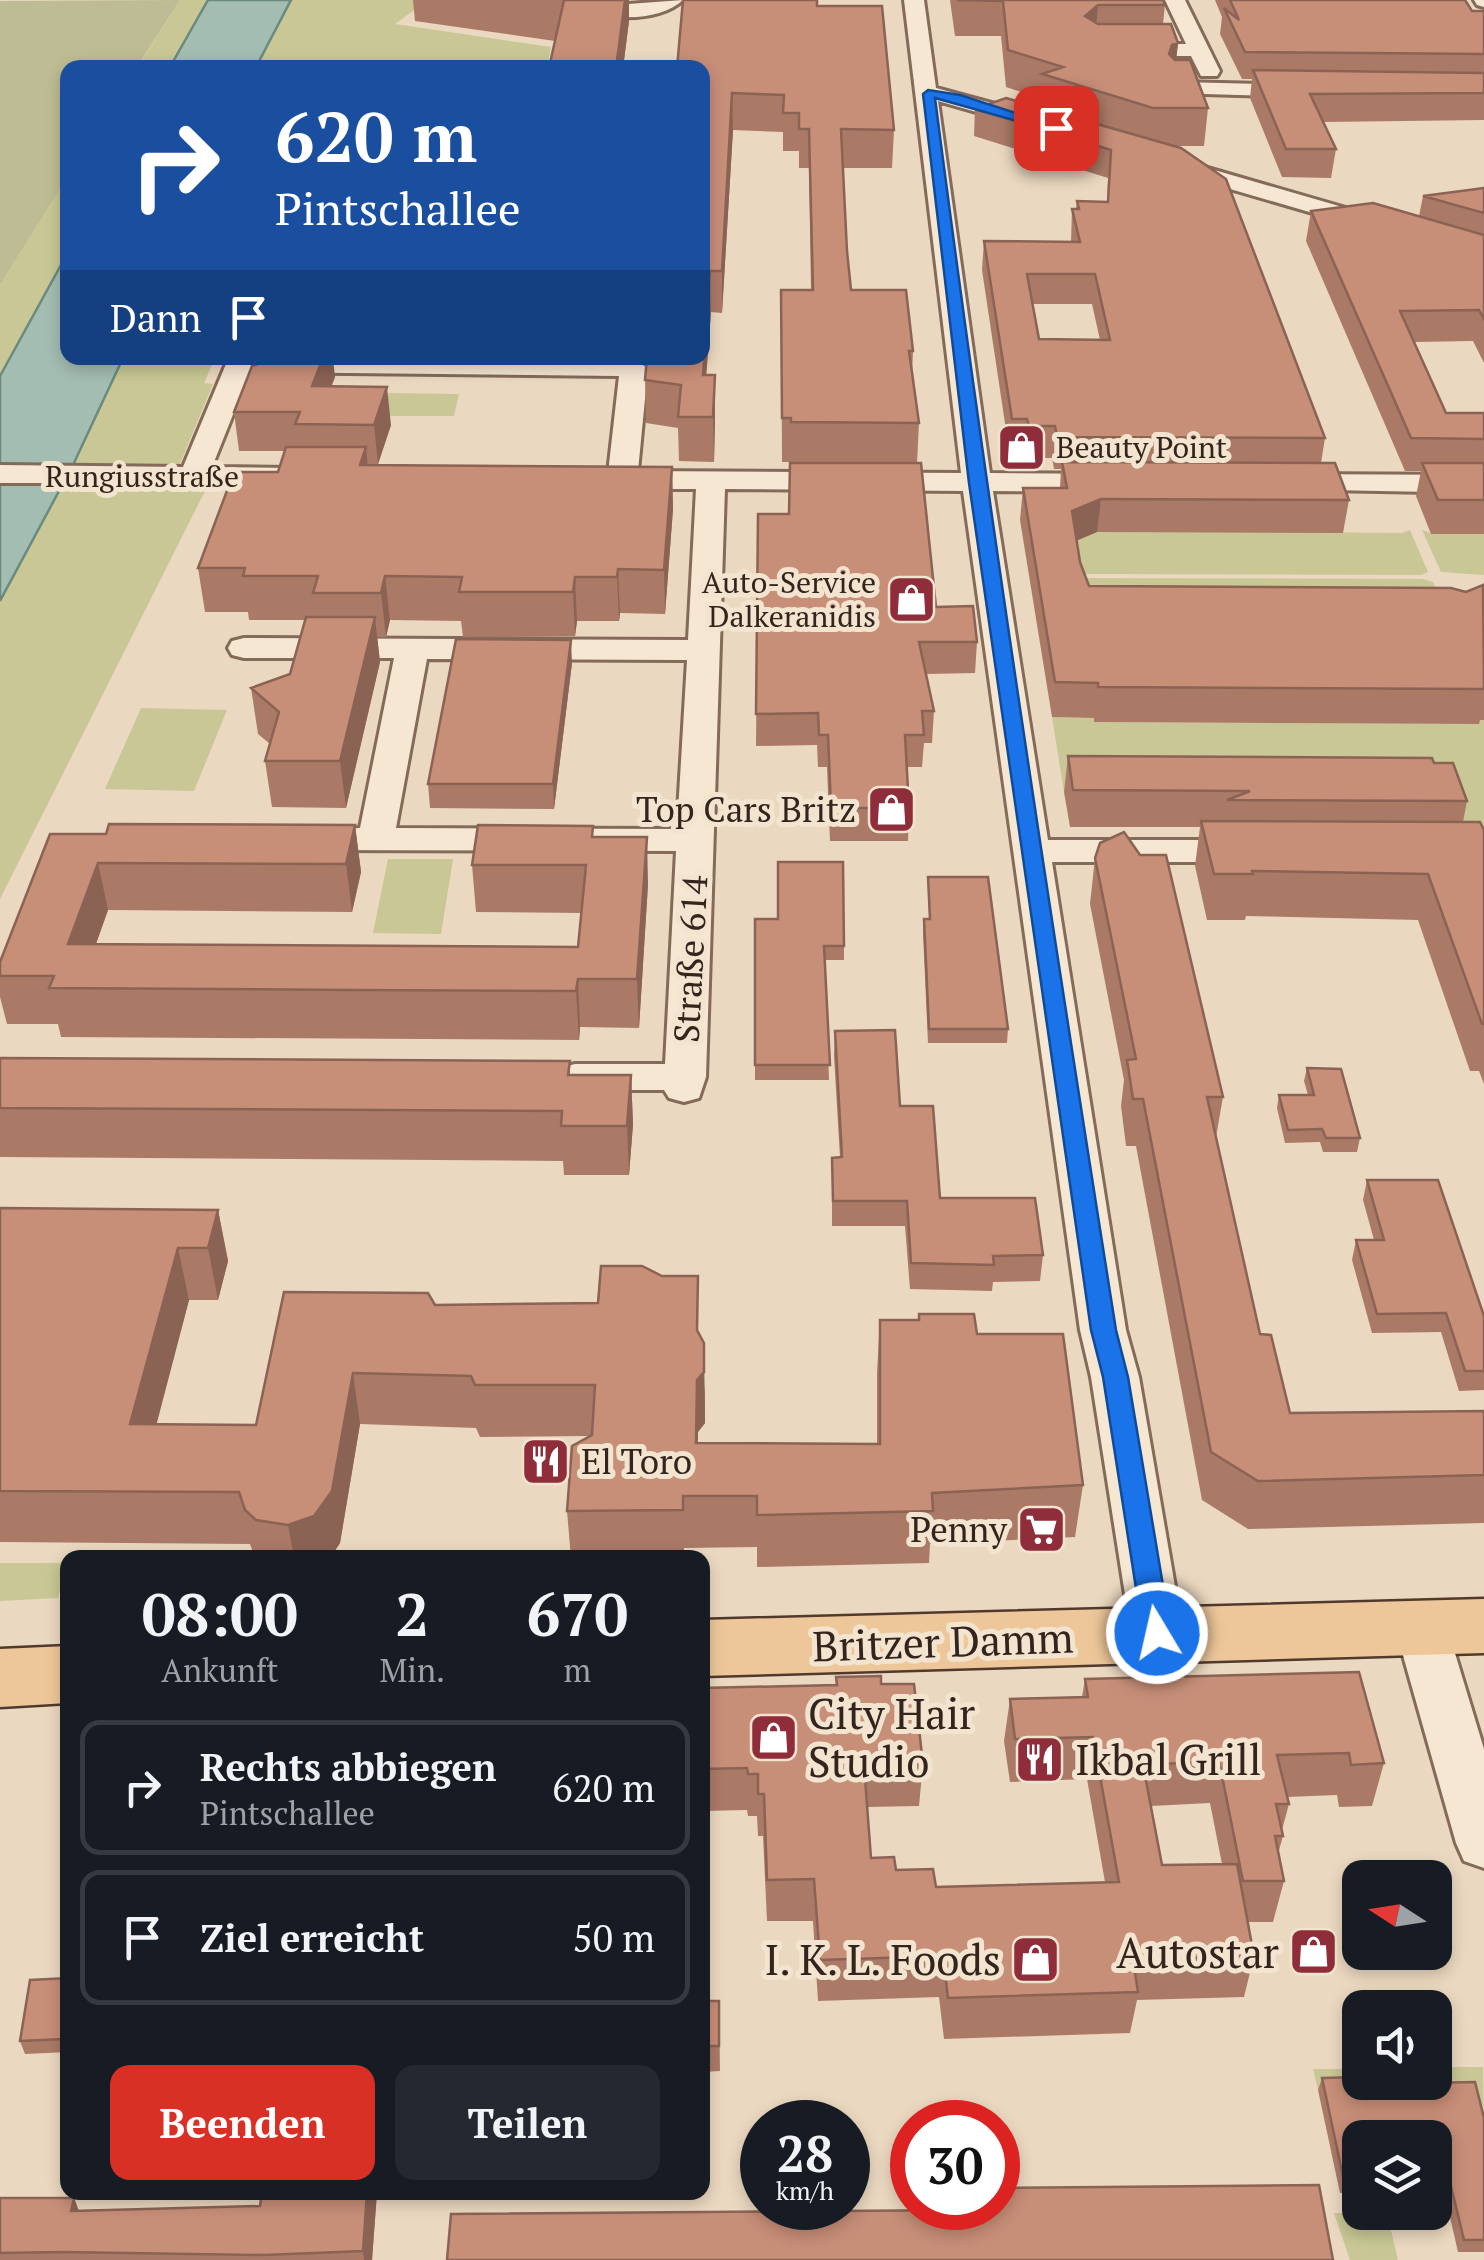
<!DOCTYPE html>
<html lang="de">
<meta charset="utf-8">
<style>
:root{--surface:#171b24;--page:#242831;--text:#f1f3f6;--muted:#9ea1a6;--line:#363941;--accent:#d93025}
body{margin:0;font-family:"PT Serif",serif;background:var(--page);color:var(--text);height:100vh;display:flex;flex-direction:column;font-size:38px;white-space:nowrap}
*{box-sizing:border-box;margin:0}
p{font-size:32px;color:var(--muted)}
.icon{flex:none;width:55px;height:55px;fill:none;stroke:currentColor;stroke-width:2;stroke-linecap:round;stroke-linejoin:round}
.map{position:relative;flex:1;overflow:hidden}
.drawer{position:absolute;left:60px;top:1550px;width:650px;height:650px;display:flex;flex-direction:column;background:var(--surface);border-radius:20px;box-shadow:0 5px 15px #0003}
.drawer>*{flex:none}
.top-card{position:absolute;left:60px;top:60px;width:650px;height:305px;border-radius:20px;box-shadow:0 5px 15px #0003;background:#1a4fa0;color:#fff;overflow:hidden}
.needle{width:65px;rotate:282deg}
.tools{position:absolute;left:1342px;top:1860px;display:grid;gap:20px}
.tools a{display:grid;place-items:center;width:110px;height:110px;border-radius:20px;background:var(--surface);box-shadow:0 5px 15px #0003;font-size:50px}
.speed{position:absolute;left:740px;top:2100px;display:flex;gap:20px;font-size:50px;font-weight:700;text-align:center}
.speed>*{display:grid;place-content:center;width:130px;height:130px;border-radius:50%;background:var(--surface);box-shadow:0 5px 15px #0003;line-height:1}
.speed small{font-size:25px;font-weight:400}
.speed .limit{border:15px solid #d22;background:#fff;color:#111}
.pin{position:absolute;display:grid;place-items:center;width:85px;height:85px;color:#fff;margin:-42px;border-radius:20px;box-shadow:0 5px 15px #0006}
.me{position:absolute;width:110px;margin:-55px;rotate:351deg;stroke-linejoin:round;filter:drop-shadow(0 0 8px #0008)}
.turn{display:flex;align-items:center;gap:35px;height:210px;padding:0 50px;font-size:45px}
.turn .icon{width:130px;height:130px;stroke-width:2.5}
.turn b{display:block;font-size:70px;line-height:85px}
.then{display:flex;align-items:center;height:95px;padding:0 50px;background:#0003;gap:20px;font-size:38px}
.eta{display:flex;justify-content:space-evenly;align-items:center;height:170px;text-align:center}
.eta b{font-size:60px;font-weight:600;line-height:70px}
.action{display:flex;gap:20px;margin-top:auto;padding:20px 50px}
.action a{flex:1;height:115px;border-radius:20px;background:var(--accent);color:#fff;font-size:40px;font-weight:600;line-height:115px;text-align:center}
.action a+a{background:var(--page);color:var(--text)}
ul{padding:0;list-style:none}
li{display:flex;align-items:center;gap:30px;height:135px;margin:0 20px 15px;padding:0 30px;border:5px solid var(--line);border-radius:20px}
li div{flex:1}
li b{display:block;font-size:38px}
li em{font-style:normal}
.map>svg:first-child{display:block}
.green{fill:#c8c795}
.cemetery{fill:#bdbc94}
.water{fill:#a3bdb2;stroke:#6b8a7e;stroke-width:2.5}
.lines{fill:none;stroke-linecap:round;stroke-linejoin:round}
.minor-casing{stroke:#836a59;stroke-width:6}
.major-casing{stroke:#51392e;stroke-width:5}
.minor{fill:#f6e7d3;fill-rule:evenodd}
.major{fill:#edc799;fill-rule:evenodd}
.wall{fill:#ab7a67;fill-rule:evenodd}
.shaded-wall{fill:#8b6354}
.building{fill:#c78e78;stroke:#8b6354;stroke-width:2.5;fill-rule:evenodd}
.route{fill:#1a73e8;stroke:#114b97;stroke-width:2.5}
.labels{text-anchor:middle;dominant-baseline:central;stroke-width:10;stroke-linejoin:round;paint-order:stroke}
.far-poi-label{font-size:30px;fill:#33251d;stroke:#f3e4cf;text-anchor:start}
.far-street-label{font-size:30px;fill:#33251d;stroke:#f3e4cf}
.poi-label{font-size:35px;fill:#33251d;stroke:#f3e4cf;text-anchor:end}
.street-label{font-size:35px;fill:#33251d;stroke:#f3e4cf}
.near-street-label{font-size:42px;fill:#33251d;stroke:#f3e4cf}
.near-poi-label{font-size:42px;fill:#33251d;stroke:#f3e4cf;text-anchor:start}
</style>
<div class="map">
<svg width="1484" height="2260" viewBox="0 0 1484 2260">
<rect width="100%" height="100%" fill="#ebd8c0"/>
<path class="green" d="M180 0H208L170 67 137 68Z
M291 0H428L395 24 551 47 547 67 256 68Z
M67 178V254L0 376V285Z
M123 358H215L204 383 213 384 179 466 73 465Z
M388 393 459 394 454 416H381Z
M59 486 207 487 0 899V601Z
M1068 530 1402 533 1410 530 1428 572 1421 575 1075 574Z
M1422 530 1434 534H1484V575L1441 572Z
M1030 578 1423 579 1433 582 1452 625 1132 620Z
M141 708 227 710 194 791 105 789Z
M1052 717 1094 718 1095 722 1478 724 1477 720H1484V829H1456L1424 794 1064 792Z
M388 859H453L441 934 373 933Z
M0 1563H67L58 1598 0 1601Z
M1435 2067H1483L1484 2150 1419 2089 1318 2090 1313 2069H1360V2082H1435Z
M1334 2213H1387L1398 2260H1350Z"/>
<path class="cemetery" d="M180 0 137 67 68 68 67 178 0 285V1Z"/>
<path class="water" d="M208 0H291L256 67H170Z
M67 254 68 358H123L73 465 0 601V376Z"/>
<g class="lines">
<defs>
<path id="minor" d="M574 0 628 4 683 0C659 23 598 23 574 0Z
M904 0H924L936 88 1047 118 1050 123 1039 130 938 101 990 473 1119 474 1129 477 1134 483 1129 489 1119 492 993 491 1048 840H1255L1268 843 1273 851 1268 859 1255 862H1052L1126 1330 1139 1377 1183 1633 1176 1648 1157 1654 1138 1648 1131 1633 1091 1377 1080 1330 963 491 725 489 706 1077 699 1098 684 1102 669 1098 664 1090H575L560 1086 554 1077 560 1068 575 1064H665L676 851 300 850 287 847 282 839 287 831 360 828 394 658H244L232 655 228 648 232 641 244 638 688 640 696 489H615L605 486 600 480 608 473 619 376 250 372 212 467 289 468 299 471 304 477 299 483H0V465L183 467 226 364 233 358 634 360 648 368 638 471 961 473ZM427 659 687 660 677 829 396 828Z
M1165 0H1185L1220 71 1217 76H1201L1191 56H1121L1111 50 1121 44H1186Z
M1474 0H1484V7L1477 5Z
M1179 82 1309 85 1320 91 1309 97 1171 93 1168 88 1171 83Z
M1173 158 1484 248V263L1165 170 1161 165Z
M1285 474 1484 475V493L1275 489 1270 483 1275 477Z
M1421 1606 1440 1612 1447 1627 1484 1749V1868L1464 1861 1456 1843 1395 1627 1402 1612Z"/>
<path id="major" d="M1484 1599V1653L702 1676V1620Z
M68 1646V1703L0 1707V1649Z"/>
</defs>
<use href="#minor" class="minor-casing"/>
<use href="#major" class="major-casing"/>
<use href="#minor" class="minor"/>
<use href="#major" class="major"/>
</g>
<path class="wall" d="M413 0H629V21L623 68H549L555 41 415 21Z
M950 0H1163L1165 5 1163 24 1178 43 1176 60 1208 108 1204 146H1172L1325 438 1321 463 1349 500 1343 533 1097 532 1076 541 1080 562 1089 586 1466 592 1484 586V720H1480L1479 724 1094 722V718L1052 717 1020 520 1023 488H1060L1061 469H1054L1052 458H1027L1024 450H1009L982 270 984 241 1071 242 1072 209H1076L1077 201 1107 202 1108 178 974 136 975 109 1040 108V98L1006 87 1001 36H955ZM1033 304H1092L1100 340 1039 339Z
M1215 0H1465L1472 11 1484 12V120L1323 122 1336 149 1331 178 1282 177 1250 98 1252 79H1242L1220 34 1222 17Z
M817 6 894 130 892 168H843L847 251 851 290 913 351 912 375 919 423 917 463 936 607 977 642 975 673 926 674 934 711 932 743H924L922 767H907L909 808 908 841H830L827 767H818L817 745 756 746 758 514H789L790 462H782L781 290H811L809 168H799V151H783V132L733 130 722 313 711 312 706 375 715 419 714 462 679 461 678 428 646 423 645 380 702 358V68Z
M1484 188V363L1473 341 1414 342 1446 413H1484V534H1431L1416 496 1421 471H1405L1306 241 1311 211 1419 216 1423 196Z
M335 377 331 386 391 425 378 464H368V465L672 467 673 509 665 614 620 613 619 621H577L575 636 463 637 461 621 390 620 386 637H377L380 662 346 808 272 807 265 761 270 744 258 734 251 688 290 674 306 620H249L248 612H205L198 568 278 472 285 451H239L234 412Z
M572 663 554 809 430 808 428 784Z
M1068 756 1434 763 1467 801 1463 822 1484 830V1084L1479 1071H1470L1418 920 1246 916 1245 920H1207L1195 866 1200 827H1070L1064 792Z
M355 825 361 872 352 912 108 910 96 944 578 947 582 913 476 912 472 865 593 826V837L648 884 639 1028 580 1027 579 1040 61 1037 58 1024H7L0 997V962L106 834Z
M1095 858 1223 1097 1216 1137 1260 1334 1290 1413 1484 1411V1523L1248 1529 1202 1500 1136 1146H1126L1121 1106 1124 1080 1090 904Z
M928 877 1008 1029 1007 1043H928L923 933 924 919H929Z
M755 919H778L844 946V960H825L829 1080H755Z
M835 1031 900 1106 940 1198 1043 1255 1040 1281 993 1282 992 1291 910 1289 905 1226H832V1158L840 1157 834 1056Z
M0 1058 570 1061V1075H631L633 1124 629 1175H564L563 1161 0 1157Z
M1307 1068 1360 1138 1357 1152H1323L1320 1142 1285 1143 1277 1108 1279 1095H1308L1304 1081Z
M1367 1180 1484 1316V1390L1459 1391 1441 1332 1372 1333 1352 1260 1356 1240H1374L1363 1200Z
M0 1208 218 1210 228 1261 218 1300H189L156 1424 256 1425 435 1305 699 1333 705 1394V1423L698 1432 697 1443 877 1444V1372L880 1320 977 1334 1083 1485 1075 1537 930 1544 929 1563 757 1567V1547L684 1548V1558H571L567 1511 589 1436 480 1437 476 1428 360 1424 340 1543 330 1558H255L250 1544 0 1542Z
M836 1677 881 1684 923 1764 919 1806 867 1807 871 1858 936 1887 1105 1882 1087 1779 1010 1782 1004 1741 1010 1699 1082 1697 1085 1679 1384 1763 1372 1806 1339 1807 1337 1795 1287 1797 1289 1804 1282 1830 1283 1836 1278 1854 1284 1881 1273 1922H1248L1254 1956 1244 1997 1137 2000 1130 2033 944 2039 939 1997 818 2001 813 1921H767L763 1836H758L757 1816H748L747 1810 702 1811V1688L836 1685ZM1210 1803 1222 1864 1162 1865 1151 1806Z
M68 1978V2052L25 2054 20 2041Z
M702 2001H719L720 2071 702 2072Z
M1322 2078 1372 2084 1484 2118V2252H1458L1444 2191H1435V2138H1360V2192L1340 2193 1318 2090Z
M377 2192 372 2260H0V2198H74L79 2211 260 2206Z"/>
<path class="shaded-wall" d="M625 0H629V21L623 68H616Z
M1098 5 1095 40 1085 16Z
M1178 43 1174 79 1169 54 1172 45Z
M732 93 733 130 722 313V271Z
M710 271 711 312 703 419V375Z
M323 358H333L335 377 317 425 312 386Z
M715 375V419L714 462 713 417Z
M387 387 391 425 378 464 374 425Z
M366 447 370 489 360 465Z
M672 467 673 509 665 614 664 570Z
M1101 499 1097 532 1068 544 1072 511Z
M618 569 620 613 619 621 617 577Z
M385 576 390 620 386 637 381 593Z
M575 577 577 621 575 636 573 592Z
M375 617 380 662 346 808 340 761Z
M571 640 572 663 554 809 553 784Z
M355 825 361 872 352 912 346 864Z
M647 837 648 884 639 1028 637 979Z
M98 863 108 910 80 988 68 944Z
M578 979 580 1027 579 1040 576 991Z
M631 1075 633 1124 629 1175 627 1126Z
M218 1210 228 1261 218 1300 208 1248Z
M178 1248 189 1300 143 1476 130 1424Z
M698 1276V1378L704 1343 705 1423 698 1432 697 1494 696 1443Z
M353 1373 360 1424 340 1543 330 1558H294L288 1525Z
M367 2192H377L372 2260H364L363 2251Z
M74 2198 86 2231 71 2211Z"/>
<path class="building" d="M564 0H625L616 68H549Z
M683 0H817V6H882L894 130 841 129 847 251 851 290H906L913 351H909L919 423 791 422V418H782L781 290H813L809 129H799V113H783L784 95 732 93 722 271H710L703 375H715L713 417H678L681 385 645 380 647 358H702V68H677Z
M957 0H1163L1165 5H1098L1085 16 1098 24H1171L1178 43 1172 45 1169 54 1175 60H1190L1208 108H1153L1042 74 1063 67 1008 50 1003 1Z
M1230 0H1465L1472 11H1483L1484 12V54L1245 52 1224 8 1239 20Z
M1253 70 1484 73V93L1310 94 1336 149H1286Z
M1006 98 1181 148 1226 179 1325 438 1057 437 1055 426H1029L1027 419H1012L984 241 1080 242 1072 209H1079L1077 201 1108 202 1111 150 975 109ZM1027 274H1095L1110 340 1039 339Z
M1484 188V213L1423 196Z
M1373 203 1484 235V319L1479 310 1400 311 1446 413H1484V439L1411 438 1311 211Z
M268 358H323L312 386 387 387 374 425 295 424 300 412H234L252 366 267 361Z
M286 447H366L360 465 672 467 664 570 618 569 617 577H575L573 592H459L462 577 385 576 381 593H313L318 576H243L245 568H198L234 472H278Z
M1062 462 1335 463 1349 500 1101 499 1072 511 1080 562 1089 586 1451 588 1466 592 1483 585 1484 689 1098 687V683L1055 682 1023 488H1067Z
M790 463H921L936 607 973 606 977 642H919L934 711H922L924 735H905L909 808H831L828 735H819L818 713 756 714 758 514H789Z
M1422 463H1484V500H1438Z
M306 617H375L340 761H265L279 712 251 688 290 674Z
M456 639 571 640 553 784H428Z
M1068 756 1432 758 1434 763H1453L1467 801 1227 800 1250 791 1073 790Z
M1201 821 1480 822 1484 830V1024H1482L1428 874 1252 871 1253 874H1214Z
M109 824 355 825 346 864 98 863 68 944 578 947 586 865H472L478 825 593 826 592 837H647L637 979H578L576 991 352 990 49 988 54 976H0V962L50 834H106Z
M1124 832 1140 855H1166L1223 1097H1207L1260 1334 1271 1335 1290 1413 1484 1411V1475L1258 1481 1211 1452 1143 1099H1133L1127 1060 1136 1059 1095 858 1100 843Z
M778 862H843L844 946H824L830 1065H755V919H778Z
M928 877H988L1008 1029H929L924 919H930Z
M895 1030 900 1106H933L940 1198H1035L1043 1255 993 1256 994 1265 911 1263 907 1201H833L832 1158 842 1157 835 1031Z
M0 1058 570 1061 568 1075H631L627 1126H561L562 1111 0 1108Z
M1307 1068 1341 1069 1360 1138H1326L1322 1129 1288 1130 1279 1095H1314Z
M1367 1180H1438L1484 1316V1371H1465L1446 1313 1377 1314 1356 1240H1384Z
M0 1208 218 1210 208 1248H178L130 1424 256 1425 284 1292 428 1293 435 1305 598 1303 601 1266H642L662 1276H698L697 1330 704 1343V1372L697 1380 696 1443 880 1444V1320H919V1314H974L977 1334H1063L1083 1485 932 1493 933 1511 757 1515V1496H683V1510L567 1511 572 1446 592 1435 595 1385H475L471 1376 353 1373 332 1491 314 1516 288 1525 256 1520 245 1510 239 1492 0 1491Z
M1359 1672 1384 1763 1351 1765 1349 1753 1277 1755 1289 1804H1276L1283 1836H1275L1284 1881H1243L1219 1761 1143 1765 1162 1865 1237 1864 1254 1956 1133 1960 1138 1992 948 1998 943 1956 820 1960 814 1879 767 1880 764 1794H758V1774H748L747 1768 702 1769V1688L837 1685 836 1677 881 1676V1684H914L923 1764 864 1765 871 1858 894 1857 896 1870 933 1869 936 1887 1119 1882 1093 1737 1015 1739 1010 1699 1088 1697 1085 1679Z
M68 1978V2030L65 2039 20 2041 30 1980Z
M702 2001H719V2046H702Z
M1360 2077V2082L1372 2084 1475 2082 1484 2118V2240H1464L1449 2178 1435 2179V2138H1360V2180L1344 2181 1322 2078Z
M1319 2185 1333 2260H447L451 2214 973 2210V2208H998V2188Z
M262 2192H367L363 2251 264 2255 62 2252 0 2253V2198H74L71 2211 260 2206Z"/>
<path class="route" d="M928 90 960 95 1062 128 1056 132 935 98C988 510 1051 920 1116 1330L1128 1377 1171 1633 1167 1641 1157 1645 1147 1641 1143 1633 1103 1377 1091 1330 969 483 923 94Z"/>
<defs>
<symbol id="shop-square" viewBox="-11 -11 22 22"><rect x="-9" y="-9" width="18" height="18" rx="4" fill="#8f2d3b" stroke="#f3e4cf"/><path d="M-5-2.5h2.3a2.7 3.5 0 0 1 5.4 0H5L5.5 6h-11ZM-1.5-2.5h3a1.5 2.3 0 0 0-3 0Z" fill="#fff"/></symbol>
<symbol id="restaurant-square" viewBox="-11 -11 22 22"><rect x="-9" y="-9" width="18" height="18" rx="4" fill="#8f2d3b" stroke="#f3e4cf"/><path d="M-5-6h1v4h1v-4h1v4h1v-4h1v5L-1.5 .5V6h-2V.5L-5-1ZM5-6V6H3V1.5H1.5Q1.5-4 5-6Z" fill="#fff"/></symbol>
<symbol id="supermarket-square" viewBox="-11 -11 22 22"><rect x="-9" y="-9" width="18" height="18" rx="4" fill="#8f2d3b" stroke="#f3e4cf"/><path d="M-6-5.5h2.5l.6 2H6L4.5 2H-2.5L-4.4-4H-6ZM-1.5 3.2a1.3 1.3 0 1 0 .1 0ZM3 3.2a1.3 1.3 0 1 0 .1 0Z" fill="#fff"/></symbol>
</defs>
<g fill-rule="evenodd">
<use href="#shop-square" x="994" y="420" width="55" height="55"/>
<use href="#shop-square" x="884" y="572" width="55" height="55"/>
<use href="#shop-square" x="864" y="782" width="55" height="55"/>
<use href="#restaurant-square" x="518" y="1434" width="55" height="55"/>
<use href="#supermarket-square" x="1014" y="1502" width="55" height="55"/>
<use href="#shop-square" x="746" y="1710" width="55" height="55"/>
<use href="#restaurant-square" x="1012" y="1732" width="55" height="55"/>
<use href="#shop-square" x="1286" y="1924" width="55" height="55"/>
<use href="#shop-square" x="1008" y="1932" width="55" height="55"/>
</g>
<g class="labels">
<g class="far-poi-label">
<text x="1056" y="447">Beauty Point</text>
<text x="876" y="582" text-anchor="end">Auto-Service<tspan x="876" dy="34">Dalkeranidis</tspan></text>
</g>
<g class="far-street-label">
<text x="142" y="476">Rungiusstraße</text>
</g>
<g class="poi-label">
<text x="856" y="809">Top Cars Britz</text>
<text x="581" y="1461" text-anchor="start">El Toro</text>
<text x="1007" y="1529">Penny</text>
</g>
<g class="street-label">
<text transform="translate(690 959) rotate(-87)">Straße 614</text>
</g>
<g class="near-street-label">
<text transform="translate(943 1641) rotate(-2)">Britzer Damm</text>
</g>
<g class="near-poi-label">
<text x="808" y="1713">City Hair<tspan x="808" dy="48">Studio</tspan></text>
<text x="1075" y="1759">Ikbal Grill</text>
<text x="1279" y="1952" text-anchor="end">Autostar</text>
<text x="1001" y="1959" text-anchor="end">I. K. L. Foods</text>
</g>
</g>
</svg>
<div class="tools">
<a><svg class="needle" viewBox="-14 -14 28 28"><path d="M0-13l5 13h-10z" fill="#e53935"/><path d="M0 13l5-13h-10z" fill="#9ea1a6"/></svg></a>
<a><svg class="icon" aria-label="sound" viewBox="0 0 24 24"><path d="M4 9h4l5-4v14l-5-4H4zM17 9q2 3 0 6"/></svg></a>
<a><svg class="icon" aria-label="layers" viewBox="0 0 24 24"><path d="M12 4l9 5-9 5-9-5zM3 14l9 5 9-5"/></svg></a>
</div>
<div class="speed"><div>28<small>km/h</small></div><div class="limit">30</div></div>
<div class="pin" style="left:1056px;top:128px;background:#d93025"><svg class="icon" aria-label="arrive" viewBox="0 0 24 24"><path d="M6 21V4h12l-3 4 3 4H6"/></svg></div>
<svg class="me" style="left:1157px;top:1633px" viewBox="-20 -20 40 40"><circle r="17" fill="#1a73e8" stroke="#fff" stroke-width="3"/><path d="M0-11L8 9 0 5-8 9z" fill="#fff"/></svg>
<div class="top-card">
<div class="turn"><svg class="icon" aria-label="right" viewBox="0 0 24 24"><path d="M7 20v-9h11M14 6l5 5-5 5"/></svg><div><b>620 m</b>Pintschallee</div></div>
<div class="then">Dann<svg class="icon" aria-label="arrive" viewBox="0 0 24 24"><path d="M6 21V4h12l-3 4 3 4H6"/></svg></div>
</div>
<section class="drawer">
<div class="eta">
<div><b>08:00</b><p>Ankunft</p></div>
<div><b>2</b><p>Min.</p></div>
<div><b>670</b><p>m</p></div>
</div>
<ul>
<li><svg class="icon" aria-label="right" viewBox="0 0 24 24"><path d="M7 20v-9h11M14 6l5 5-5 5"/></svg><div><b>Rechts abbiegen</b><p>Pintschallee</p></div><em>620 m</em></li>
<li><svg class="icon" aria-label="arrive" viewBox="0 0 24 24"><path d="M6 21V4h12l-3 4 3 4H6"/></svg><div><b>Ziel erreicht</b></div><em>50 m</em></li>
</ul>
<div class="action"><a>Beenden</a><a>Teilen</a></div>
</section>
</div>
